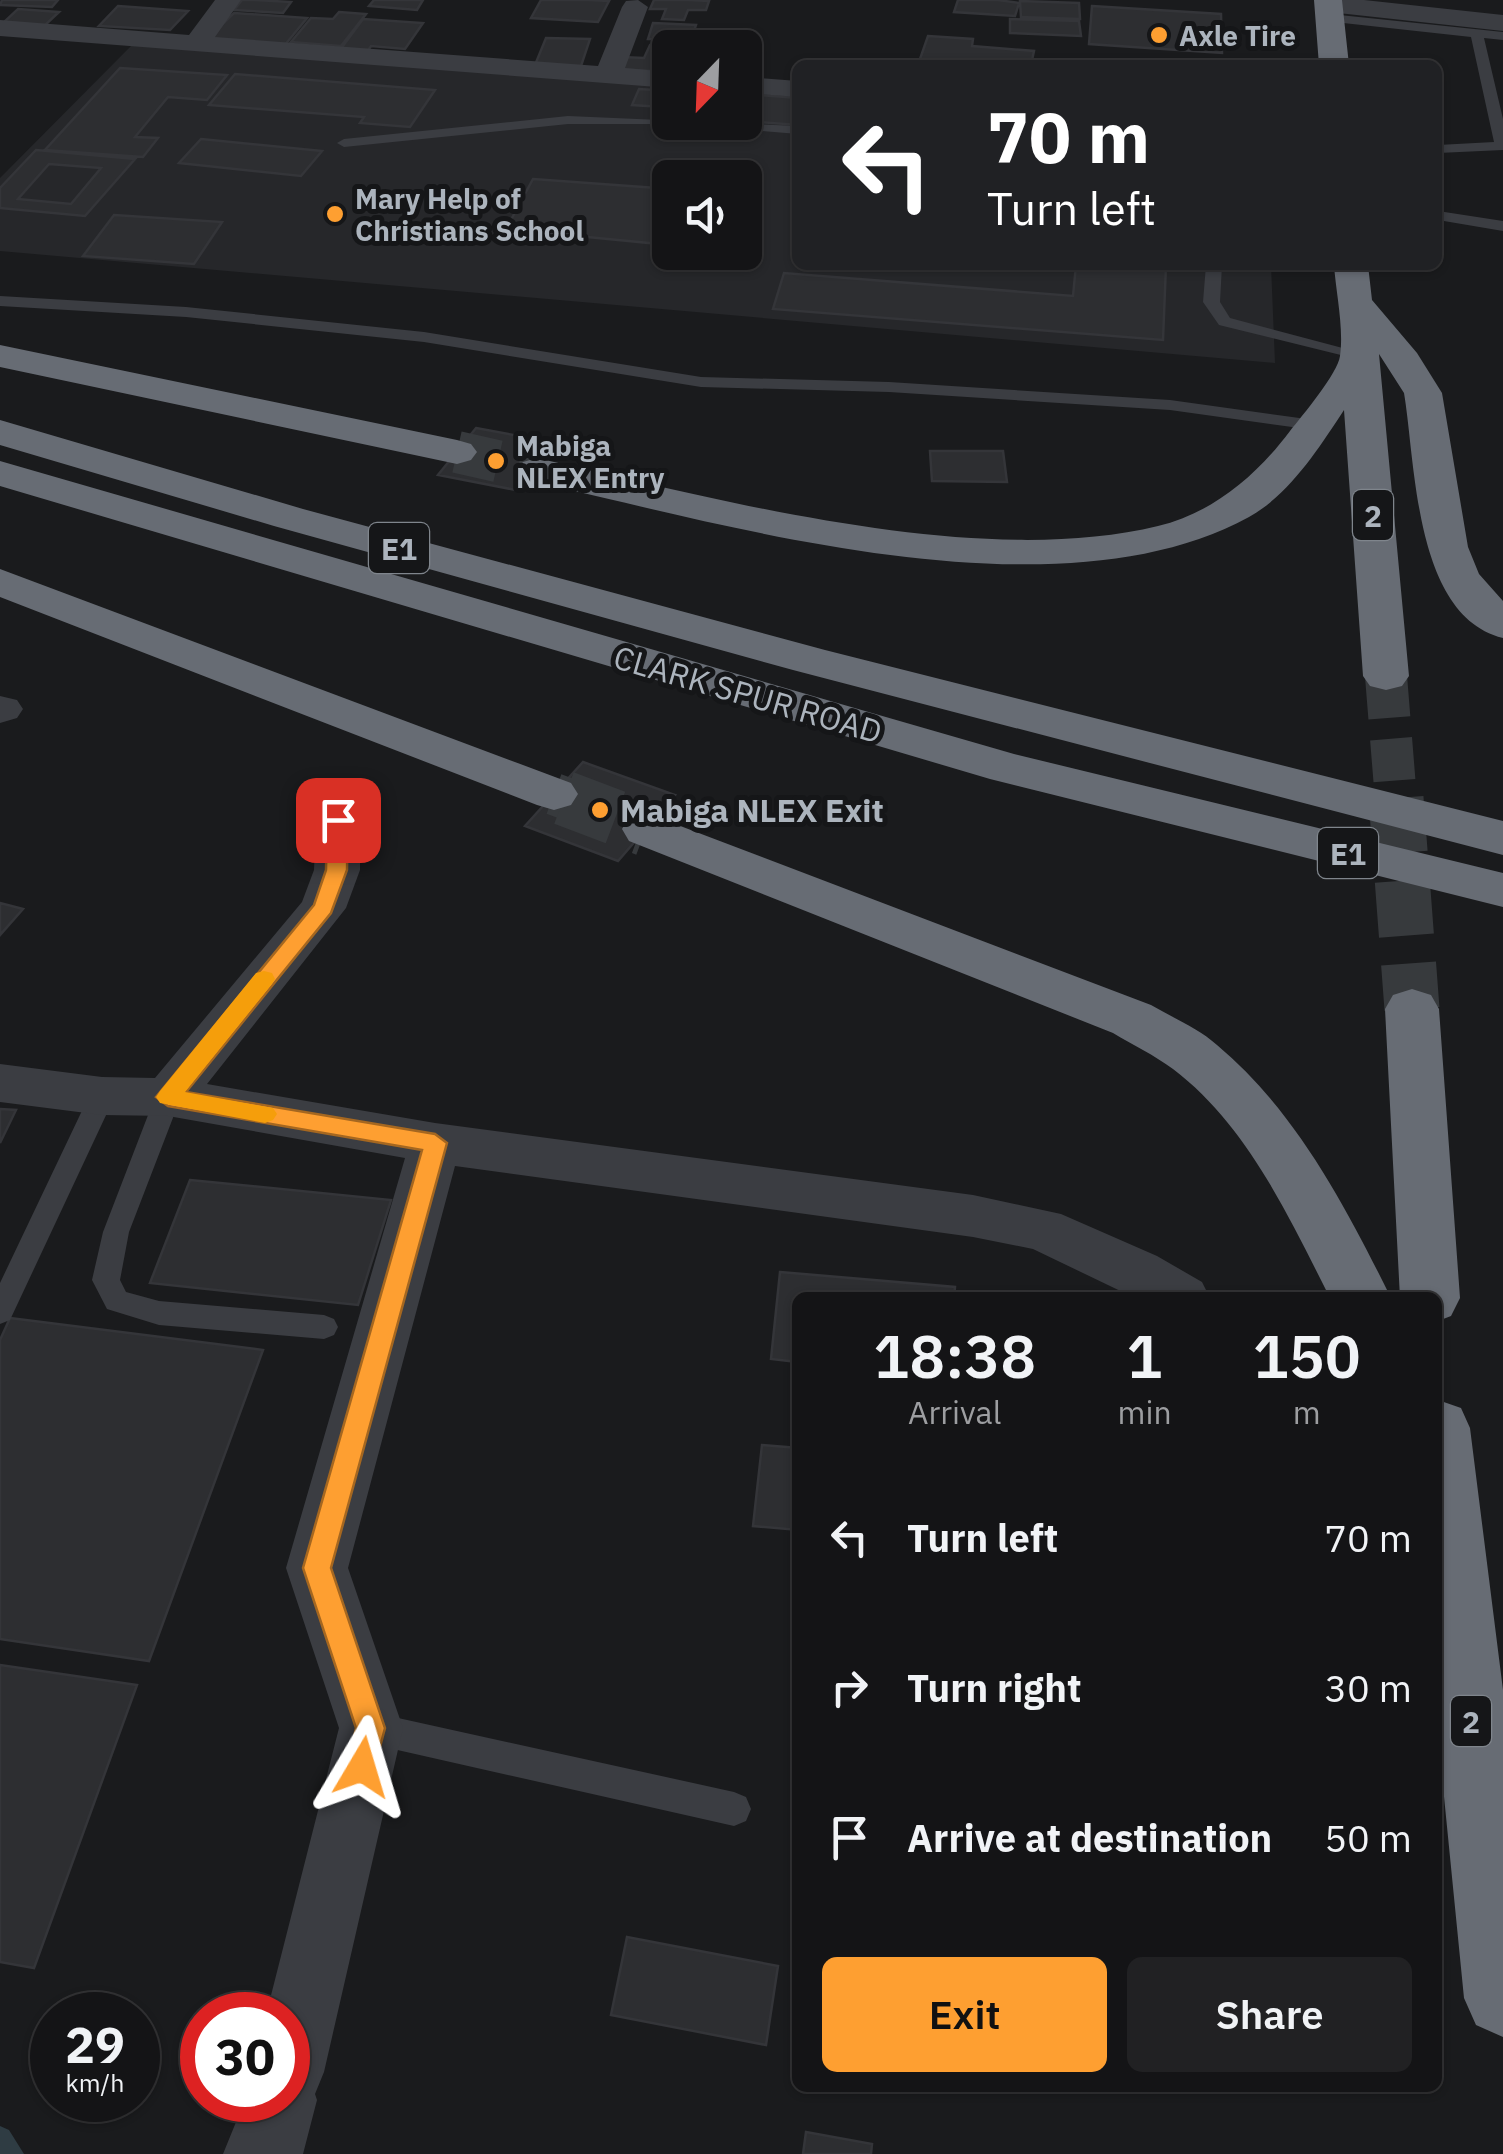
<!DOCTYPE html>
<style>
:root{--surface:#141416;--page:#212123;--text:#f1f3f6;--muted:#9d9ea1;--line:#333335;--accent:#fe9f31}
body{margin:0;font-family:"IBM Plex Sans",sans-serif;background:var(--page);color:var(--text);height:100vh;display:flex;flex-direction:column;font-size:38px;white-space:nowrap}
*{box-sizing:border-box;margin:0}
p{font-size:32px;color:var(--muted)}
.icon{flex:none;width:55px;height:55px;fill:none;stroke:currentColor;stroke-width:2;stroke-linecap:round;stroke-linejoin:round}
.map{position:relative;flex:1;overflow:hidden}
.drawer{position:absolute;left:792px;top:1292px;width:650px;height:800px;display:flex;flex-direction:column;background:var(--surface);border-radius:15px;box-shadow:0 2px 8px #0004,0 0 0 2px var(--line)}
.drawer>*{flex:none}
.hud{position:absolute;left:792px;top:60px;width:650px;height:210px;border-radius:15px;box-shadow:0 2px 8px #0004,0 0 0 2px var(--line);background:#202124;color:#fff;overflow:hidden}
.needle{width:65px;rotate:203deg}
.controls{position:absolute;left:652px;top:30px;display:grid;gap:20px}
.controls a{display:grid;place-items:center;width:110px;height:110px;border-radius:15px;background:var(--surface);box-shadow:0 2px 8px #0004,0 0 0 2px var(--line);font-size:50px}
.speed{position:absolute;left:30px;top:1992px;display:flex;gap:20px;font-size:50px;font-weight:700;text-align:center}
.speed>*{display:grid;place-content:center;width:130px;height:130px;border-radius:50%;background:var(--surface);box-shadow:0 2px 8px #0004,0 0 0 2px var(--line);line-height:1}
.speed small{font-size:25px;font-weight:400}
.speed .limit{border:15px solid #d22;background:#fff;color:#111}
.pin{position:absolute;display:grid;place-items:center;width:85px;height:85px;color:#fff;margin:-42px;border-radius:20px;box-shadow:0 5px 15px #0006}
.me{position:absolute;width:110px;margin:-55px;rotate:7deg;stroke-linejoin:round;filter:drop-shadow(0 0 8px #0008)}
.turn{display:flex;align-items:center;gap:35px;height:210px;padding:0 30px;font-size:45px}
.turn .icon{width:130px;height:130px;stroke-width:2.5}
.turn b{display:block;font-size:70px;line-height:85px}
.eta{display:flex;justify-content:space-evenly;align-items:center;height:170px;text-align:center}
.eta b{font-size:60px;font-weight:600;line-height:70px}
.cta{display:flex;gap:20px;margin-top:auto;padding:20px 30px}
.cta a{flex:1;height:115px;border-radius:15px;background:var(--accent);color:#111;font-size:40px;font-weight:600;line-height:115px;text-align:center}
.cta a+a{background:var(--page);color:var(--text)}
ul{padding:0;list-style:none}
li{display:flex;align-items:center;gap:30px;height:150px;padding:0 30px}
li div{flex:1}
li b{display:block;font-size:38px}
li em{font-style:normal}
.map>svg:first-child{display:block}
.built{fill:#26272a;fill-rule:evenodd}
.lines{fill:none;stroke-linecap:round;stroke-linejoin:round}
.stream{fill:#2f3c43;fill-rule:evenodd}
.building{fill:#2d2e31;stroke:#343539;stroke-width:2.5;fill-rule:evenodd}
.highway-tunnel-far1{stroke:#373a3d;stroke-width:42;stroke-dasharray:42 21;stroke-linecap:butt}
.highway-tunnel{stroke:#373a3d;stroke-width:55;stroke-dasharray:55 28;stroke-linecap:butt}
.lane{fill:#3b3d42;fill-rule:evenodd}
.street{fill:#3b3d42;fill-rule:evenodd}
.highway{fill:#676c74;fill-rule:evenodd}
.route{fill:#fe9f31;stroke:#a56720;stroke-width:2.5}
.slow{fill:#f59e0b}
.poi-dot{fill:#fe9f31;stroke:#151618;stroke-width:4}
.labels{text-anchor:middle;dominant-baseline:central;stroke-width:10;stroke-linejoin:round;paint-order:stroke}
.far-poi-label{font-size:28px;font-weight:bold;fill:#acb4bd;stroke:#151618;text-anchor:start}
.shield{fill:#151618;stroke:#7f858c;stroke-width:2.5}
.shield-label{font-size:30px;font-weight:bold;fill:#acb4bd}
.street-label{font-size:32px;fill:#acb4bd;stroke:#151618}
.poi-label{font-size:32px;font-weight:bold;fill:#acb4bd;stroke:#151618;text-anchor:start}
</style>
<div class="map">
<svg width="1503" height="2154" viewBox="0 0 1503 2154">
<rect width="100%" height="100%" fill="#1a1b1d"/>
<path class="built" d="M132 45 670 82V122H745V88L797 91 798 265H1271L1275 363 0 251V178ZM670 178H745V252H670Z"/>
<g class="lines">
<path class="stream" d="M0 2126 9 2130 24 2154H0Z"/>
</g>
<path class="building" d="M2 0H58L52 7 0 5Z
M242 0H255L291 2 283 13 234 10Z
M374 0H423L417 10 369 6Z
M541 0H589L609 1 598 22 531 18Z
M654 0H689L709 1 706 10H688L684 20 662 19 666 9H650Z
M958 0H998L1019 3 1015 16 954 12Z
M1020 1 1079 3 1080 19 1021 17Z
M118 6 188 11 170 30 99 26Z
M1092 6 1221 14 1222 53 1089 44Z
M18 9 59 12 43 27 3 23Z
M339 12 366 14 341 46 291 42 311 18 333 19Z
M234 13 307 18 284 46 205 41Z
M363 19 423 23 405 49 371 46 367 52 340 50Z
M1010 19 1079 21 1081 36 1010 33Z
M653 23 696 25 691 40 648 39Z
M928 36 973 39 972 46 1034 51 1031 65H906L907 61 919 62Z
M546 38 590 39 581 66 535 65Z
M650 45 686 48H670V72L616 69 622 57 644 58Z
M120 68 227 75 207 100 168 97 135 137 158 138 143 157 45 150Z
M235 74 435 90 410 127 360 123 364 117 209 105Z
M639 89 670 91 663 107 632 105Z
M745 94 798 98V125L745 121Z
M201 139 322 151 301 176 179 163Z
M36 150 135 159 85 216 0 208V188ZM49 164 101 168 71 204 18 199Z
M533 179 670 189V245L506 229Z
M114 215 222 222 194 264 83 256Z
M1076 265H1166L1163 340 773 309 784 273 1073 296Z
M476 428 557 443 521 491 438 475Z
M930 451H1003L1007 482 932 481Z
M583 762 675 795 618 861 525 826Z
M0 903 23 909 0 935Z
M0 1109 16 1110 0 1143Z
M190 1180 391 1200 358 1305 150 1283Z
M780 1272 955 1287 954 1298H798V1362L771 1359Z
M10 1318 263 1350 149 1661 0 1639V1340Z
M762 1445 798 1448V1530L753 1526Z
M0 1665 137 1685 34 1968 0 1962Z
M627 1937 778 1966 766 2045 611 2015Z
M806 2132 872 2144 871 2154H803Z"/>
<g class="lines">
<path class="highway-tunnel-far1" d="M457 452 537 470
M1386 676 1396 800
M554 794 570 800"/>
<path class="highway-tunnel" d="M564 798 646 829
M1396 798 1412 1009"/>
<path class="lane" d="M1330 14 1503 32V40L1484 38 1503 119V150L1438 153V145L1494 142 1471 37 1325 21 1323 18Z
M568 116 798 126V134L676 124H568L344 147 337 143 344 139Z
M1438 211 1503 221V231L1438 220Z
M1206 265H1222L1220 302 1230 318 1369 355 1361 360 1219 325 1203 302Z
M0 296 186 307 424 332 701 377 889 382 1170 400 1314 420 1323 425 1314 430 1170 410 889 392 701 387 424 342 186 317 0 306Z
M102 1086 111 1089 115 1096 10 1320 0 1324V1283L89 1096 93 1089Z
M168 1087 177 1090 181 1097 129 1232 120 1280 126 1292 159 1301 324 1315 334 1319 338 1327 334 1335 324 1339 159 1325 107 1309 92 1280 103 1232 155 1097 159 1090Z
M371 1712 734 1792 746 1797 751 1809 746 1821 734 1826 371 1744 360 1739 355 1728 360 1717Z"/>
<path class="street" d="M215 0H241L215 37 598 66 622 7 626 1 638 0 648 7 625 68 670 72V88L0 36V20L189 35Z
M1319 0H1364L1503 15V31L1329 12 1320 9 1316 4Z
M745 77 798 81V97L745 93Z
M0 696 17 700 23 709 17 718 0 723Z
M338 805 354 810 360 820V870L346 908 207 1084 435 1123 973 1195 1061 1214 1157 1256 1202 1282 1210 1298H1135L1033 1249 973 1237 455 1166 348 1568 403 1728 324 2072 315 2094 317 2100 303 2154H223L245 2100H288V2015H266L339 1728 286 1568 405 1158 168 1116 102 1115 0 1102V1064L102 1077 155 1078 302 902 314 870 316 820 322 810Z"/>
<path class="highway" d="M1314 0H1342L1349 65H1319Z
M1334 265H1368L1372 300 1417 353 1442 393 1468 547 1479 574 1503 601V638C1414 616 1416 464 1404 393L1379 354 1409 676 1402 686 1386 690 1370 686 1363 676 1344 410C1319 448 1290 494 1249 517 1059 621 737 528 537 482L523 478 517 470 523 462 537 458C717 499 977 570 1158 526 1213 513 1257 475 1290 431 1302 416 1338 373 1340 356 1344 328 1336 293 1334 265Z
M0 345 457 440 471 444 477 452 471 460 457 464 0 367Z
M0 420 303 509 825 650 1503 821V855L793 670 274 526 0 445Z
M0 461 1014 754 1503 873V907L990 779 0 486Z
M0 569 571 783 578 794 571 805 554 810 537 805 0 597Z
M646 813 1151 1005C1173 1018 1198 1028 1217 1045 1296 1111 1346 1207 1391 1298H1330C1289 1217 1247 1125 1173 1069 1154 1055 1133 1045 1113 1033L629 841 622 829 629 817Z
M1412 989 1431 995 1439 1009 1460 1298 1451 1316 1438 1321V1298H1400L1385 1009 1393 995Z
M1438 1400 1461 1408 1470 1428 1503 1690V2037L1476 2025 1464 1998 1438 1736Z"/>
</g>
<path class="route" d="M338 813 348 820 347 870 331 913 186 1092 435 1134 447 1143 331 1568 385 1728 372 1777 362 1781 351 1777 347 1767 356 1728 303 1568 422 1150 168 1106 156 1097 314 905 326 870 327 820Z"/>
<path class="slow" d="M264 971 272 973 275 979 272 984 185 1092 273 1108 277 1114 273 1120 265 1123 160 1103 156 1097 160 1091 256 973Z"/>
<g class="poi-dot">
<circle cx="1159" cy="35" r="10"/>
<circle cx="335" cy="214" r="10"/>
<circle cx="496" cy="461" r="10"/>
<circle cx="600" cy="810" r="10"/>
</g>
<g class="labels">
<g class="far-poi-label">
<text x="1179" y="35">Axle Tire</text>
<text x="355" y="198">Mary Help of<tspan x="355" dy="32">Christians School</tspan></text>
<text x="516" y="445">Mabiga<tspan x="516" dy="32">NLEX Entry</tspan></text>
</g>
<g class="shield">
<rect x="1353" y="490" width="40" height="50" rx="8"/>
<rect x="369" y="523" width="60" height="50" rx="8"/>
<rect x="1318" y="828" width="60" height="50" rx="8"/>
<rect x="1451" y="1696" width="40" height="50" rx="8"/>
</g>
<g class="shield-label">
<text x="1373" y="515">2</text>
<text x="399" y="548">E1</text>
<text x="1348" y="853">E1</text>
<text x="1471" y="1721">2</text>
</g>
<g class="street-label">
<text transform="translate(748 694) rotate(16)">CLARK SPUR ROAD</text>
</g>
<g class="poi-label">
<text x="620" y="810">Mabiga NLEX Exit</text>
</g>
</g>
</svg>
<div class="controls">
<a><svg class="needle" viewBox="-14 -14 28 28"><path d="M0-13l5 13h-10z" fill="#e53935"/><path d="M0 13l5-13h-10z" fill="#9d9ea1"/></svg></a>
<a><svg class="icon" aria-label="sound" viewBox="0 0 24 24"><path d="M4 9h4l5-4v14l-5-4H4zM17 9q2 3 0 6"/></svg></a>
</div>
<div class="speed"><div>29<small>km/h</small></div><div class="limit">30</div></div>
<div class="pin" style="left:338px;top:820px;background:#d93025"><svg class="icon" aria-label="arrive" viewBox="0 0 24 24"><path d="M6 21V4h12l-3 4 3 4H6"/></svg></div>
<svg class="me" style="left:362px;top:1767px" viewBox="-20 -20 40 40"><path d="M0-17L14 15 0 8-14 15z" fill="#fe9f31" stroke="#fff" stroke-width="4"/></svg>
<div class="hud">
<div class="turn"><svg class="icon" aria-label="left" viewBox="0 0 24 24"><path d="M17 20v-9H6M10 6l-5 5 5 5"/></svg><div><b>70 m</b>Turn left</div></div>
</div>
<section class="drawer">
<div class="eta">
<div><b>18:38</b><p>Arrival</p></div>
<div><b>1</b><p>min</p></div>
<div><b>150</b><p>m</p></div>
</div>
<ul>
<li><svg class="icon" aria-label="left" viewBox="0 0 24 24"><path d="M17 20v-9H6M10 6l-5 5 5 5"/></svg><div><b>Turn left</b></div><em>70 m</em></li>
<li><svg class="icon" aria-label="right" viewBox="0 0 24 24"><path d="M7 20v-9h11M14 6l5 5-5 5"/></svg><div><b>Turn right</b></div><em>30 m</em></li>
<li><svg class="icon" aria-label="arrive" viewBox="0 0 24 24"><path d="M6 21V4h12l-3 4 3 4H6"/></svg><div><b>Arrive at destination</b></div><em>50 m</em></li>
</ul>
<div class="cta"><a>Exit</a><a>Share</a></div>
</section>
</div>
